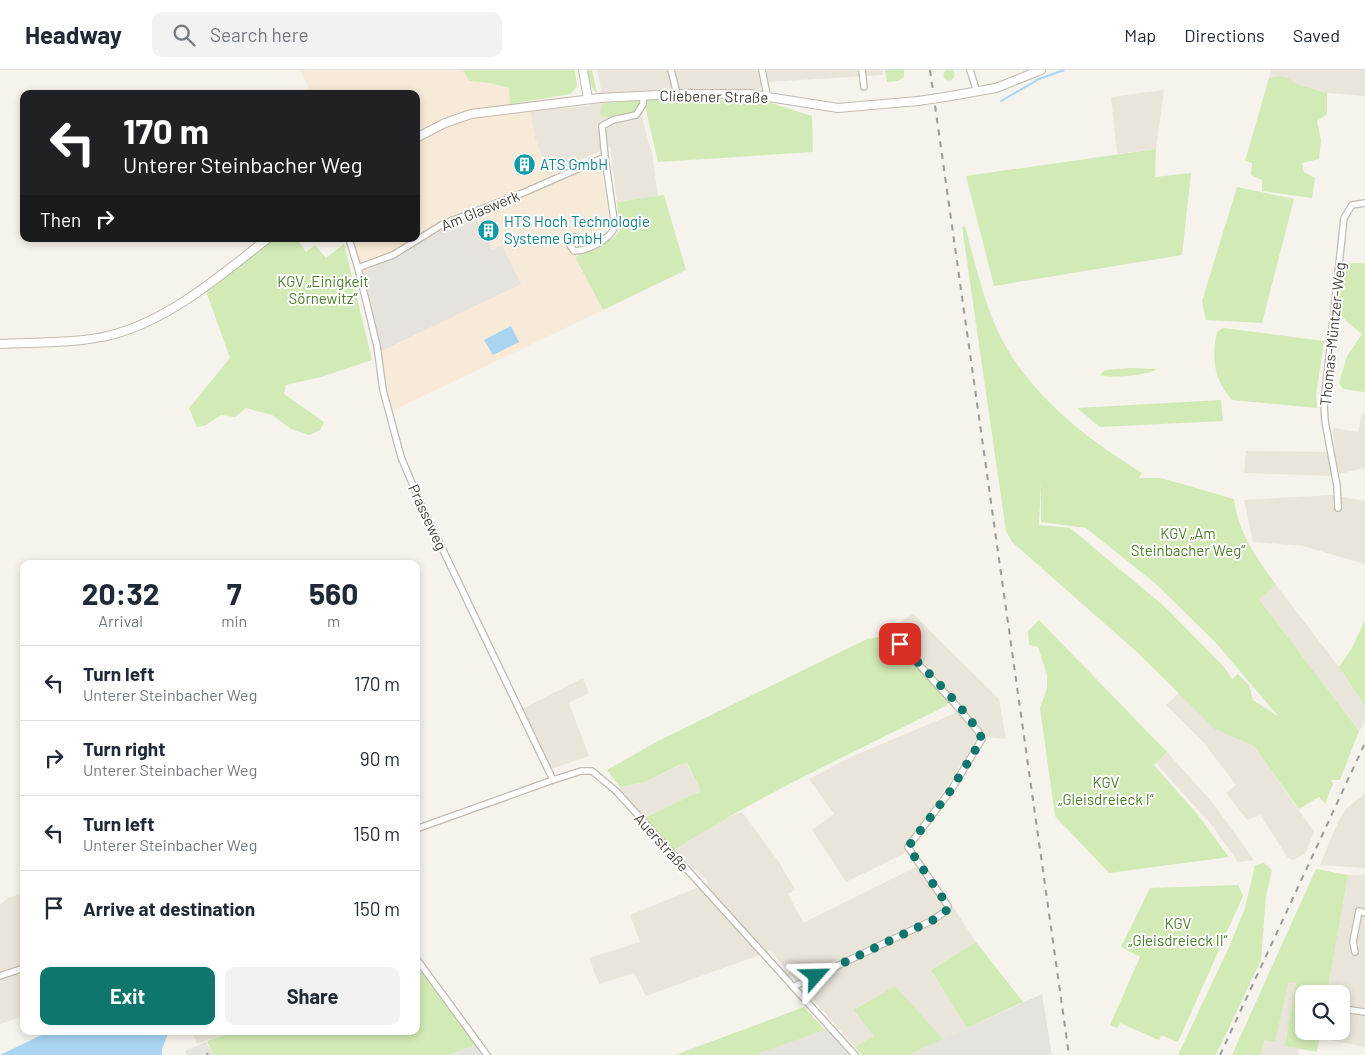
<!DOCTYPE html>
<meta charset="utf-8">
<style>
:root{--surface:#fff;--page:#f2f2f3;--text:#1f2937;--muted:#747a83;--line:#e0e1e3;--accent:#0f766e}
body{margin:0;font-family:Barlow,sans-serif;background:var(--page);color:var(--text);height:100vh;display:flex;flex-direction:column;font-size:19px;white-space:nowrap}
*{box-sizing:border-box;margin:0}
p{font-size:16px;color:var(--muted)}
.icon{flex:none;width:28px;height:28px;fill:none;stroke:currentColor;stroke-width:2;stroke-linecap:round;stroke-linejoin:round}
.map{position:relative;flex:1;overflow:hidden}
.drawer{position:absolute;left:20px;top:490px;width:400px;height:475px;display:flex;flex-direction:column;background:var(--surface);border-radius:10px;box-shadow:0 2px 8px #0003}
.drawer>*{flex:none}
.guide{position:absolute;left:20px;top:20px;width:400px;height:152px;border-radius:10px;box-shadow:0 2px 8px #0003;background:#202124;color:#fff;overflow:hidden}
.controls{position:absolute;left:1295px;top:915px;display:grid;gap:10px}
.controls a{display:grid;place-items:center;width:55px;height:55px;border-radius:10px;background:var(--surface);box-shadow:0 2px 8px #0003;font-size:25px}
.pin{position:absolute;display:grid;place-items:center;width:42px;height:42px;color:#fff;margin:-21px;border-radius:10px;box-shadow:0 2px 8px #0006}
.me{position:absolute;width:55px;margin:-28px;rotate:65deg;stroke-linejoin:round;filter:drop-shadow(0 0 4px #0008)}
.turn{display:flex;align-items:center;gap:18px;height:105px;padding:0 20px;font-size:22px}
.turn .icon{width:65px;height:65px;stroke-width:2.5}
.turn b{display:block;font-size:35px;line-height:42px}
.then{display:flex;align-items:center;height:48px;padding:0 20px;background:#0003;gap:10px;font-size:19px}
.eta{display:flex;justify-content:space-evenly;align-items:center;height:85px;text-align:center}
.eta b{font-size:30px;font-weight:700;line-height:35px}
.action{display:flex;gap:10px;margin-top:auto;padding:10px 20px}
.action a{flex:1;height:58px;border-radius:10px;background:var(--accent);color:#fff;font-size:20px;font-weight:700;line-height:58px;text-align:center}
.action a+a{background:var(--page);color:var(--text)}
ul{padding:0;list-style:none}
li{display:flex;align-items:center;gap:15px;height:75px;padding:0 20px;border-top:1px solid var(--line)}
li div{flex:1}
li b{display:block;font-size:19px}
li em{font-style:normal}
header{display:flex;align-items:center;gap:30px;box-sizing:border-box;height:70px;padding:0 25px;background:var(--surface);border-bottom:1px solid var(--line)}
header strong{font-size:24px}
nav{display:flex;gap:28px;margin-inline-start:auto;font-size:18px}
.search{width:350px;height:45px;background:var(--page);display:flex;align-items:center;gap:12px;box-sizing:border-box;padding:0 18px;border-radius:10px;color:var(--muted);font-size:19px}
.map>svg:first-child{display:block}
.residential{fill:#eae5da}
.commercial{fill:#f7ead8}
.industrial{fill:#e6e2dd}
.green{fill:#d2eab5;fill-rule:evenodd}
.parking{fill:#e5e3e0}
.water{fill:#a9d4f2}
.lines{fill:none;stroke-linecap:round;stroke-linejoin:round}
.stream{stroke:#a9d4f2;stroke-width:2}
.minor-casing{stroke:#c2bbae;stroke-width:8}
.tertiary-casing{stroke:#c2bbae;stroke-width:10}
.minor{stroke:#fff;stroke-width:5.5}
.tertiary{stroke:#fff;stroke-width:8}
.rail{stroke:#9a9a9a;stroke-width:2;stroke-dasharray:6 6;stroke-linecap:butt}
.tertiary-bridge-casing{stroke:#c2bbae;stroke-width:10;stroke-linecap:butt}
.tertiary-bridge{stroke:#fff;stroke-width:8}
.route{stroke:#0f766e;stroke-width:9;stroke-dasharray:0 16.2}
.labels{text-anchor:middle;dominant-baseline:central;stroke-width:4;stroke-linejoin:round;paint-order:stroke}
.street-label{font-size:15px;fill:#4b4439;stroke:#fff}
.culture-label{font-size:15px;fill:#0d838f;stroke:#fff;text-anchor:start}
.park-label{font-size:15px;fill:#4a7f2a;stroke:#fff}
</style>
<header>
<strong>Headway</strong>
<div class="search"><svg class="icon" aria-label="search" viewBox="0 0 24 24"><circle cx="10" cy="10" r="6"/><path d="M15 15l6 6"/></svg>Search here</div>
<nav><a>Map</a><a>Directions</a><a>Saved</a></nav>
</header>
<div class="map">
<svg width="1365" height="985" viewBox="0 0 1365 985">
<rect width="100%" height="100%" fill="#f6f3ec"/>
<path class="residential" d="M597 0H883V5L767 12 757 20 642 22 643 52 652 83 658 126 617 132 610 77 550 104 535 69 531 47 530 41 590 36 601 20Z
M1271 0H1365V26L1327 23 1297 14 1288 8H1269Z
M1164 20 1156 79 1117 84 1111 27Z
M1362 343 1365 344V398L1330 406 1244 403 1246 381 1335 382 1333 358 1358 362Z
M1332 425 1365 431V494L1303 476 1253 472 1244 430Z
M1276 515 1339 597 1365 636V653L1359 661 1259 529Z
M913 544 999 629 1006 669 985 667 976 671 903 784 846 812 812 760 834 744 809 709 853 686 953 644 961 634 891 558Z
M583 608 589 623 569 633 589 686 551 699 522 639Z
M1179 623 1216 659 1254 676 1314 762 1305 784 1293 790 1288 788 1260 745 1247 750 1226 723 1236 715 1204 673 1166 635Z
M1167 682 1213 733 1254 790 1238 792 1210 753 1156 693Z
M686 692 701 721 644 748 619 720 620 717 645 712Z
M1365 723V798L1320 795 1338 752 1346 739Z
M742 742 779 792 795 820 788 824 803 853 924 793 976 872 931 900 967 958 943 969 895 917 874 967 855 977 770 881 646 926 634 903 599 914 589 888 640 872 630 845 709 813 674 780 721 750Z
M1348 805H1365V977L1320 968 1321 961H1341V924H1327Z
M24 824V946L0 954V835L9 827Z
M1289 912H1296L1286 976 1299 977 1298 985H1260L1265 970 1275 972Z
M192 961H234L197 974Z"/>
<path class="commercial" d="M300 0H463L469 11 489 13 509 18 512 42 530 41 535 69 550 104 571 105 591 96H601L609 149 607 157 593 168 575 163 566 170V176L575 187 603 240 392 341 353 169H416V24H299L309 18Z"/>
<path class="industrial" d="M474 145 492 180 502 175 521 214 381 281 372 243 374 241 364 208 365 202 432 165V163L444 156Z
M1042 924 1052 985H909L943 969Z
M827 959 851 985H754Z
M206 972 213 985H187L185 981Z
M476 975 483 985H448Z"/>
<path class="green" d="M943.5 5a5.5 5.5 0 1 1 11 0a5.5 5.5 0 1 1-11 0Z
M463 0H575L577 17 570 24 510 34 509 18 489 13 469 11Z
M587 0H592L597 23 592 18Z
M885 0H904V7L898 11 887 12Z
M1279 6 1288 8 1297 14 1327 23V44L1317 51 1321 70 1319 89 1302 93 1304 102 1315 108 1312 128 1262 121V110L1251 105 1252 93 1245 91 1269 8Z
M671 28 768 32 812 46 813 82 658 92 645 36 648 29Z
M640 30C640 47 619 46 606 48L605 46 600 47 602 34Z
M1156 79 1155 107 1191 103 1182 185 994 216 966 106Z
M1237 117 1294 129 1262 253 1206 250 1202 231Z
M664 125 686 200 603 240 575 187 614 168 620 160 617 132Z
M965 156C972 183 979 210 988 237 1014 313 1076 362 1142 403L1139 408 1041 409 1161 408 1234 429C1238 463 1257 488 1276 515L1259 529 1359 661 1340 710H1331L1333 714 1325 734 1319 727 1299 739 1254 676 1215 659 1137 582 1012 472 1006 461 962 157ZM1041 412V452L1086 458 1156 514 1217 574 1278 646 1253 630 1249 615 1238 604 1232 609 1224 597 1164 536 1070 458 1039 455Z
M273 169H297L306 182 315 175 326 188 344 174 372 290 321 307 286 315 284 324 324 352 320 360 309 365 291 359 272 345 246 338 235 347 221 345 206 355 197 357 189 338 230 288 206 221Z
M1347 193H1365V322L1343 319 1339 313 1347 286 1362 264C1355 258 1346 252 1341 245 1333 233 1336 202 1347 193Z
M1223 258 1324 271 1316 325 1317 338 1232 330C1214 310 1211 288 1217 262Z
M1130 298 1157 299C1149 305 1110 309 1100 305L1105 300Z
M1221 330 1223 351 1100 357 1077 338Z
M1039 550 1167 682 1154 695 1198 745 1229 787 1109 803 1055 746 1040 638 1047 618V605L1038 577 1029 575 1028 561Z
M1365 550V636L1339 597 1352 578Z
M884 566 896 583 904 579 951 628 946 636C854 682 760 725 674 780L644 748 701 721 687 693 679 695 645 712 620 717 607 700 658 671 867 569Z
M1264 793 1272 800 1266 826 1261 890 1216 985H1178L1230 875 1245 838 1255 795Z
M1316 799 1348 805 1327 924H1304V961H1321L1317 982 1285 976 1296 913 1289 912 1275 972 1265 970 1260 985H1232Z
M1238 815 1243 826 1178 972 1161 965 1159 970 1120 953 1117 958 1110 955 1140 887 1121 877 1150 818Z
M976 872 1023 932 967 958 931 900Z
M423 901 476 975 448 985H213L207 971 235 961H416V904Z
M895 916 943 969 909 985H862L855 977 874 966 854 940Z
M804 937 825 960 754 985H675Z"/>
<path class="parking" d="M460 163 468 185 462 187 454 165Z"/>
<path class="water" d="M511 256 519 272 493 285 484 270Z
M50 961H167L168 964 162 979V985H0Z"/>
<g class="lines">
<path class="stream" d="M1001 31 1039 9 1064 0"/>
<defs>
<path id="minor" d="M671 0 677 24
M762 0 767 25
M862 0 864 17
M970 0 977 22
M605 87 602 56 613 50 636 45 643 34V25
M349 169 358 198 377 276 383 320 401 387 420 432 553 710
M358 198 393 185 443 154 525 122 605 87 615 157C610 169 588 181 574 181L570 175 575 167 597 173
M1338 438 1337 416 1325 351 1324 334 1344 148 1352 135 1365 133
M416 759 553 710 581 701H592L616 721 855 985
M1355 882 1353 872 1359 841 1365 843
M416 888 487 985
M0 906 24 898
M793 917 933 850 947 840 948 836 908 777 951 720 982 669 978 661 955 634 889 562
M1343 939 1365 942"/>
<path id="tertiary" d="M583 0 588 29
M945 27 996 18 1041 0
M416 68 445 53 471 44 600 28 677 24H749L838 38 918 31
M0 274C37 272 78 274 115 264 172 248 221 205 267 169"/>
</defs>
<use href="#minor" class="minor-casing"/>
<use href="#tertiary" class="tertiary-casing"/>
<use href="#minor" class="minor"/>
<use href="#tertiary" class="tertiary"/>
<path class="rail" d="M930 0 1069 985
M207 983 208 985
M1220 985 1365 673"/>
<defs>
<path id="tertiary-bridge" d="M918 31 945 27"/>
</defs>
<use href="#tertiary-bridge" class="tertiary-bridge-casing"/>
<use href="#tertiary-bridge" class="tertiary-bridge"/>
</g>
<g class="lines">
<path class="route" d="M816 906 933 850 947 840 948 836 908 777 951 720 982 669C970 642 922 597 900 574"/>
</g>
<defs>
<symbol id="building-disc" viewBox="-11 -11 22 22"><circle r="9.5" fill="#0f9aa8" stroke="#fff"/><path d="M-4-6H4V6H1V3H-1V6H-4ZM-2.5-4.3h1.7v1.8h-1.7ZM.8-4.3h1.7v1.8H.8ZM-2.5-1h1.7V.8h-1.7ZM.8-1h1.7V.8H.8Z" fill="#fff"/></symbol>
</defs>
<g fill-rule="evenodd">
<use href="#building-disc" x="512" y="82" width="25" height="25"/>
<use href="#building-disc" x="476" y="148" width="25" height="25"/>
</g>
<g class="labels">
<g class="street-label">
<text transform="translate(714 26) rotate(1)">Cliebener Straße</text>
<text transform="translate(480 140) rotate(-22)">Am Glaswerk</text>
<text transform="translate(1332 264) rotate(-84)">Thomas-Müntzer-Weg</text>
<text transform="translate(428 447) rotate(65)">Prasseweg</text>
<text transform="translate(662 772) rotate(48)">Auerstraße</text>
</g>
<g class="culture-label">
<text x="540" y="94">ATS GmbH</text>
<text x="504" y="151">HTS Hoch Technologie<tspan x="504" dy="17">Systeme GmbH</tspan></text>
</g>
<g class="park-label">
<text x="323" y="211">KGV „Einigkeit<tspan x="323" dy="17">Sörnewitz“</tspan></text>
<text x="1188" y="463">KGV „Am<tspan x="1188" dy="17">Steinbacher Weg“</tspan></text>
<text x="1106" y="712">KGV<tspan x="1106" dy="17">„Gleisdreieck I“</tspan></text>
<text x="1178" y="853">KGV<tspan x="1178" dy="17">„Gleisdreieck II“</tspan></text>
</g>
</g>
</svg>
<div class="controls">
<a><svg class="icon" aria-label="search" viewBox="0 0 24 24"><circle cx="10" cy="10" r="6"/><path d="M15 15l6 6"/></svg></a>
</div>
<div class="pin" style="left:900px;top:574px;background:#d93025"><svg class="icon" aria-label="arrive" viewBox="0 0 24 24"><path d="M6 21V4h12l-3 4 3 4H6"/></svg></div>
<svg class="me" style="left:816px;top:906px" viewBox="-20 -20 40 40"><path d="M0-17L14 15 0 8-14 15z" fill="#0f766e" stroke="#fff" stroke-width="4"/></svg>
<div class="guide">
<div class="turn"><svg class="icon" aria-label="left" viewBox="0 0 24 24"><path d="M17 20v-9H6M10 6l-5 5 5 5"/></svg><div><b>170 m</b>Unterer Steinbacher Weg</div></div>
<div class="then">Then<svg class="icon" aria-label="right" viewBox="0 0 24 24"><path d="M7 20v-9h11M14 6l5 5-5 5"/></svg></div>
</div>
<section class="drawer">
<div class="eta">
<div><b>20:32</b><p>Arrival</p></div>
<div><b>7</b><p>min</p></div>
<div><b>560</b><p>m</p></div>
</div>
<ul>
<li><svg class="icon" aria-label="left" viewBox="0 0 24 24"><path d="M17 20v-9H6M10 6l-5 5 5 5"/></svg><div><b>Turn left</b><p>Unterer Steinbacher Weg</p></div><em>170 m</em></li>
<li><svg class="icon" aria-label="right" viewBox="0 0 24 24"><path d="M7 20v-9h11M14 6l5 5-5 5"/></svg><div><b>Turn right</b><p>Unterer Steinbacher Weg</p></div><em>90 m</em></li>
<li><svg class="icon" aria-label="left" viewBox="0 0 24 24"><path d="M17 20v-9H6M10 6l-5 5 5 5"/></svg><div><b>Turn left</b><p>Unterer Steinbacher Weg</p></div><em>150 m</em></li>
<li><svg class="icon" aria-label="arrive" viewBox="0 0 24 24"><path d="M6 21V4h12l-3 4 3 4H6"/></svg><div><b>Arrive at destination</b></div><em>150 m</em></li>
</ul>
<div class="action"><a>Exit</a><a>Share</a></div>
</section>
</div>
